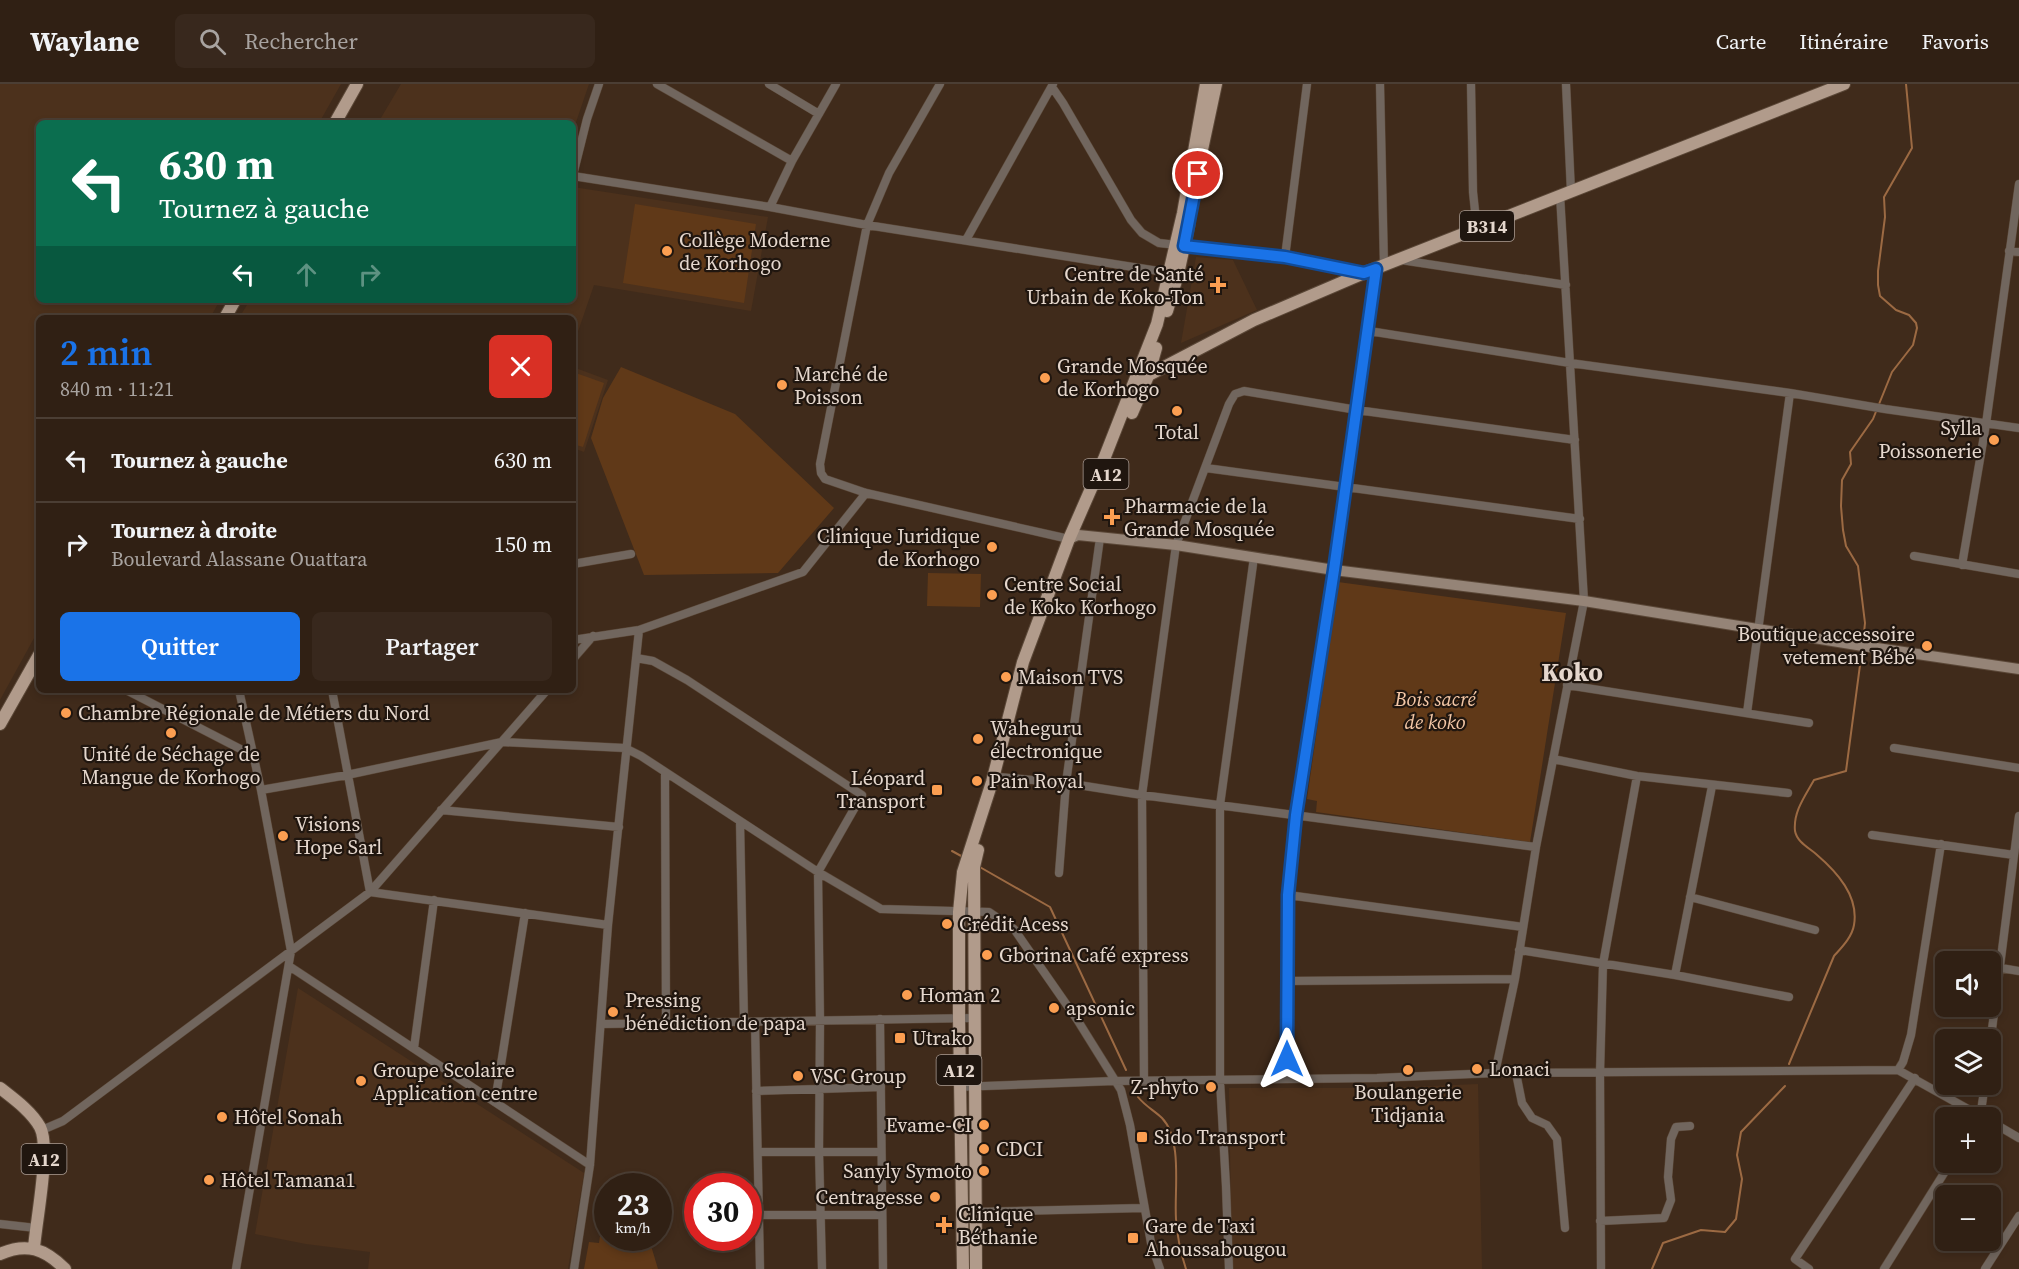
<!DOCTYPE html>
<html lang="fr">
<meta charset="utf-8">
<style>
:root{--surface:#302014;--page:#38281d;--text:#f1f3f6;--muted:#a8a3a0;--line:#4b3e34;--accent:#1a73e8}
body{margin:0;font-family:"Source Serif 4",serif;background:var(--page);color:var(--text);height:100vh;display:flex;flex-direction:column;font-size:22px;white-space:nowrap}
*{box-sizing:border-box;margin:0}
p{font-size:20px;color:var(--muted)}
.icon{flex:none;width:33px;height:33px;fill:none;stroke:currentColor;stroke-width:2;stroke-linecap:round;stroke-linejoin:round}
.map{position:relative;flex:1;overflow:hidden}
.side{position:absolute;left:36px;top:231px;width:540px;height:378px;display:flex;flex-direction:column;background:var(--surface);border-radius:9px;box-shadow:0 3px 9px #0003,0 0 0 2px var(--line)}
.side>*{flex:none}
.guide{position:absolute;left:36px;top:36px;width:540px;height:183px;border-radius:9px;box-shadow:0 3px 9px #0003,0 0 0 2px var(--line);background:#0b6e4f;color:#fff;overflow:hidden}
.fabs{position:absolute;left:1935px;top:867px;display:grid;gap:12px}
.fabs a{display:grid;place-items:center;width:66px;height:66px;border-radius:9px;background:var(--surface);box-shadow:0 3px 9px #0003,0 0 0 2px var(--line);font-size:30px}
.speed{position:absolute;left:594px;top:1089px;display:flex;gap:12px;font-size:30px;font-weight:700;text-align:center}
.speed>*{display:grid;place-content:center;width:78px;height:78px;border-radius:50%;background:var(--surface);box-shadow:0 3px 9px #0003,0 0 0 2px var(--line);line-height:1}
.speed small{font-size:15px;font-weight:400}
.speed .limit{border:9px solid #d22;background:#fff;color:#111}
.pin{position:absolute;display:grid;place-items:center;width:51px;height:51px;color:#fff;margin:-26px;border:3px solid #fff;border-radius:50%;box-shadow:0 2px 6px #0007}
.me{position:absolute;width:66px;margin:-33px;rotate:0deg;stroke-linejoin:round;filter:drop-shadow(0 0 4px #0008)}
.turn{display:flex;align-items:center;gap:21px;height:126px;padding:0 24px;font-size:27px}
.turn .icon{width:78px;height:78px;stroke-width:2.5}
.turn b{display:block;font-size:42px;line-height:51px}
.lanes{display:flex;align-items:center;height:57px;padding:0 24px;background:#0003;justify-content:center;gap:30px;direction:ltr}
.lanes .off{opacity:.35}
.round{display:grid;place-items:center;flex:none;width:63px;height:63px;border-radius:9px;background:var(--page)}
.summary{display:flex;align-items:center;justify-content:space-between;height:102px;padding:0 24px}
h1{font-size:36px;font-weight:600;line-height:45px;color:var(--accent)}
.action{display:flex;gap:12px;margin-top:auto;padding:12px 24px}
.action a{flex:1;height:69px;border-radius:9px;background:var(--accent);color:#fff;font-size:24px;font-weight:600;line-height:69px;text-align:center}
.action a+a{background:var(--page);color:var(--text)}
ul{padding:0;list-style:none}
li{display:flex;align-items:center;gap:18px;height:84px;padding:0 24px;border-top:2px solid var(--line)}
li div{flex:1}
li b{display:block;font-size:22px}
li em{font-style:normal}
header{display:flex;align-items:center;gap:36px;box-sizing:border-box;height:84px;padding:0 30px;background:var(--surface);border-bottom:2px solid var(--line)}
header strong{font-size:28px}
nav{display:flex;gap:33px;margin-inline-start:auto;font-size:21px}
.search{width:420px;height:54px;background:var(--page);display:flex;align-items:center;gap:15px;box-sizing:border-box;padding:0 21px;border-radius:9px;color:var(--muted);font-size:22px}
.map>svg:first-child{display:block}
.built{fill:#4c311c}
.green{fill:#603918}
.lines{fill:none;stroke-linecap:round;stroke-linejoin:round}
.stream{stroke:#9c6a43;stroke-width:2}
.street-casing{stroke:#5a4737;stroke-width:9}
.secondary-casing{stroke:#5a4737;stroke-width:12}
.primary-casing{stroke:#5a4737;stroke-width:14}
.street{stroke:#71665e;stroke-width:8}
.secondary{stroke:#958477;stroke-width:10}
.primary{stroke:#b19b8b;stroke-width:12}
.route-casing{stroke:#114b97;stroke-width:15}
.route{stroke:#1a73e8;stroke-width:10}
.poi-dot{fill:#fb9e51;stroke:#20160f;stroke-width:2}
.labels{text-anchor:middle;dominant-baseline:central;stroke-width:4.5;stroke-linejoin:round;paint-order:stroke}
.shield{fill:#20160f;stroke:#aa9d94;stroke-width:1.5}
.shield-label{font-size:18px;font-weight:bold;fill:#e5d7cd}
.poi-label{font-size:20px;fill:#e5d7cd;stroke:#20160f;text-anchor:start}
.park-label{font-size:20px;font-style:italic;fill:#f4c7a6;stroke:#20160f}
.district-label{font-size:26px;font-weight:bold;fill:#e5d7cd;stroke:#20160f}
</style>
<header>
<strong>Waylane</strong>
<div class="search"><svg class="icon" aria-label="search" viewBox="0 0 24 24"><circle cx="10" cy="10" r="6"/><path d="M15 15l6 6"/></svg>Rechercher</div>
<nav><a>Carte</a><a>Itinéraire</a><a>Favoris</a></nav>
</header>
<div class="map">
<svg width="2019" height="1185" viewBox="0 0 2019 1185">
<rect width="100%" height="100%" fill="#402b1b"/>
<path class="built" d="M0 0H341L319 39H39V216H220L210 234H39V545L0 616Z
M401 0H589L573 47V39H378Z
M573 103 768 133 751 227 594 201 573 262V234H239L250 216H573Z
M1196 173 1233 176 1257 226 1181 259Z
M573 283 608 296 584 368 573 364Z
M298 904 584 1089 568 1185H368L370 1168 306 1160 255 1150Z
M1478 1000 1482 1185H1232L1229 1004H1361L1364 1011H1380L1385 1004Z"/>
<path class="green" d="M635 120 756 140 744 219 623 199Z
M621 283 735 330 834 424 778 489 644 491 591 354 603 314Z
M573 288 604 299 583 363 573 360Z
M928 489 981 490 980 523 927 522Z
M1338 498 1566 529 1530 758 1316 728 1317 717 1307 715Z
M626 1092 642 1094 641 1102H608V1098Z
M607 1105 608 1154 649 1155 658 1185H584L589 1158 599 1159Z"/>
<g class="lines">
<path class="stream" d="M1863 558 1865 539 1858 482 1846 462 1843 446 1841 422 1842 396 1851 380 1850 368 1873 335 1892 288 1913 261 1917 244 1916 239 1909 231 1896 226 1880 212 1878 201V187L1885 133 1884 113 1912 64 1906 0
M952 767 963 773
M978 782 1050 823 1126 986
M1789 980 1834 872C1842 863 1852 853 1854 841 1859 812 1837 788 1816 770 1809 764 1797 758 1795 747 1793 728 1805 712 1814 696L1846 687 1862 566
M1138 1013C1145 1022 1155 1027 1162 1034 1183 1056 1174 1107 1176 1135 1177 1150 1181 1170 1186 1185
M1652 1185 1663 1159 1701 1146 1725 1148 1736 1135 1742 1095 1737 1071 1741 1048 1785 1002"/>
<defs>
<path id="street" d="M657 0 792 77
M769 0 819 30
M940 0 889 89 867 141 820 380 821 389 825 395 866 409 1069 455
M1380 0 1384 182
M1471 0 1473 108 1477 146
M1566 0 1571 108
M1052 3 1063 19 1131 136 1142 149 1159 159 1285 173 1362 188
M573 91 587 35 599 0
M573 92 770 123 867 141 1171 189
M770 123 792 77 836 0
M966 156 1053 0
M2009 167 2019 168
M1285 173 1307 0
M1401 176 1566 201
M1369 247 1570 279 1790 309 1885 325 2019 344
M1206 384 1580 435
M1914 472 2019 490
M573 480 631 470
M1962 481 1986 340 2019 100
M573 556 639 546 803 488 866 409
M636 574 653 577 687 596 862 711 818 788 820 937 819 1067 822 1185
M573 575 593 552
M1567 601 1809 639
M126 606 252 671
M332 606 370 808 608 841
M1747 629 1790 309
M1894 664 2019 684
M1553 675 1637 692 1788 709
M665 689 666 939
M993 698 999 693 1066 699 1142 711 1536 763
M261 706 347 691 502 658 625 664 641 672 818 788 881 825 989 828 1014 845 1078 937 1121 1006 1130 1041 1151 1159 1160 1185
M441 726 619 743
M740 737 744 938
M1872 751 2014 771
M1059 789 1066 699 1100 454
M1288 811 1523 843
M1690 813 1815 846
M1519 866 1675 891 1789 913
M289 882 590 1081
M2001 884 2019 887
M1675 891 1712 702
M1286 897 1515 895
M880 935 883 1185
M755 938 760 1185
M602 940 974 934
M1990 961 2019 732
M414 964 434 816
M1898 986 1903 978 1911 951 1941 760
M1495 989 1515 895 1536 763 1584 517 1560 111
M1516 989 1522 1019 1532 1034 1547 1041 1557 1055 1565 1144
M1287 994 1288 811 1296 731 1369 247 1376 185
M1144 998 1142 711 1176 461 1229 320 1235 310 1244 307 1357 326 1575 356
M959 1003 1114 997 1377 994 1495 989 1898 986 1984 1034
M756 1007 881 1003
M495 1018 525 829
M1980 1034 1985 1000
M1990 1037 2019 1054
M42 1046 63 1037 370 808 547 606
M759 1068H881
M972 1128 1143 1124
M760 1131H882
M1600 1137 1664 1134 1671 1116 1668 1093 1671 1055 1676 1043 1690 1042
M0 1140 36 1144
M236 1185 291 867 261 706 239 606
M574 1185 590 1081 608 841 639 546
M1229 1185 1226 1102 1220 997V721L1254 473
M1601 1185 1600 989 1603 880 1637 692
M1809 1185 1795 1175 1915 994
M1884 1185 1951 1078
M1985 1185 2019 1132"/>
<path id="secondary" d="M1069 455 1078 451 1176 461 1334 486 1584 517 1863 562 2019 585"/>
<path id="primary" d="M335 39 357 0
M1200 75 1216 0
M1167 227 1178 190 1189 139
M225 234 235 216
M1145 293 1254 236 1364 189 1844 0
M1132 329 1148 292 1156 264
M0 640 39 571
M0 1004C14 1015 31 1027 40 1043 51 1064 36 1137 34 1164
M0 1170C27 1158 45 1165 65 1185
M963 1185 959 934V828L963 788 992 698 1023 578 1069 455 1104 375 1157 240 1183 129 1206 0
M976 1185 974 783 978 766"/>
</defs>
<use href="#street" class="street-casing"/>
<use href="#secondary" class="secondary-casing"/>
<use href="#primary" class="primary-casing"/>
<use href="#street" class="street"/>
<use href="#secondary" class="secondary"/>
<use href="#primary" class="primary"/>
</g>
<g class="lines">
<defs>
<path id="route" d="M1198 90 1184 162 1285 173 1364 189 1376 185 1334 486 1296 731 1288 811 1287 975"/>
</defs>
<use href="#route" class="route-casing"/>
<use href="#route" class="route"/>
</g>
<g class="poi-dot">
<circle cx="667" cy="167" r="6"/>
<path d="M1215 192h6v6h6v6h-6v6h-6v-6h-6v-6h6z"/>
<circle cx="1045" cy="294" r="6"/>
<circle cx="782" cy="301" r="6"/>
<circle cx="1177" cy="327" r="6"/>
<circle cx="1994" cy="356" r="6"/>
<path d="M1109 424h6v6h6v6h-6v6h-6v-6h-6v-6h6z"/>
<circle cx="992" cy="463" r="6"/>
<circle cx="992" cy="511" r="6"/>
<circle cx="1927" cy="562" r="6"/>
<circle cx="1006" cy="593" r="6"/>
<circle cx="66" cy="629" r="6"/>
<circle cx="171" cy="649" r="6"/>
<circle cx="978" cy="655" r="6"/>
<circle cx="977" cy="697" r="6"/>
<rect x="931" y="700" width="12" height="12" rx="3"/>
<circle cx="283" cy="752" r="6"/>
<circle cx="947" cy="840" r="6"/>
<circle cx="987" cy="871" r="6"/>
<circle cx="907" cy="911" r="6"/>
<circle cx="1054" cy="924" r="6"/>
<circle cx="613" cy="928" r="6"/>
<rect x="894" y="948" width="12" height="12" rx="3"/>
<circle cx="1477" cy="985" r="6"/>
<circle cx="1408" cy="986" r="6"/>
<circle cx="798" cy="992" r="6"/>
<circle cx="361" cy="997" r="6"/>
<circle cx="1211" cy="1003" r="6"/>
<circle cx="222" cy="1033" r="6"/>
<circle cx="984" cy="1041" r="6"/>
<rect x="1136" y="1047" width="12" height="12" rx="3"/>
<circle cx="984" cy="1065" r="6"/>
<circle cx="984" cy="1087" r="6"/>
<circle cx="209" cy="1096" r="6"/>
<circle cx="935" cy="1113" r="6"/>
<path d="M941 1132h6v6h6v6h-6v6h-6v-6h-6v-6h6z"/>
<rect x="1127" y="1148" width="12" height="12" rx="3"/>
</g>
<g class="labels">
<g class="shield">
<rect x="1460" y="127" width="54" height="30" rx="4.5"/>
<rect x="1083.5" y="375" width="45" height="30" rx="4.5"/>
<rect x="936.5" y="971" width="45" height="30" rx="4.5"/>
<rect x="21.5" y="1060" width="45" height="30" rx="4.5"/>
</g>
<g class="shield-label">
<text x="1487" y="142">B314</text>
<text x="1106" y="390">A12</text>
<text x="959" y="986">A12</text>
<text x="44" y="1075">A12</text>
</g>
<g class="poi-label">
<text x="679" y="156">Collège Moderne<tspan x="679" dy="23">de Korhogo</tspan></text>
<text x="1204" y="190" text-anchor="end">Centre de Santé<tspan x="1204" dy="23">Urbain de Koko-Ton</tspan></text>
<text x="1057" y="282">Grande Mosquée<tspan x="1057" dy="23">de Korhogo</tspan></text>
<text x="794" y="290">Marché de<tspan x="794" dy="23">Poisson</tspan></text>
<text x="1982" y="344" text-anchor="end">Sylla<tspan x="1982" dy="23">Poissonerie</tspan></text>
<text x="1177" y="348" text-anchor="middle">Total</text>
<text x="1124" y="422">Pharmacie de la<tspan x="1124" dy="23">Grande Mosquée</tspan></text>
<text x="980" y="452" text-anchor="end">Clinique Juridique<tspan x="980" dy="23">de Korhogo</tspan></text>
<text x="1004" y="500">Centre Social<tspan x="1004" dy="23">de Koko Korhogo</tspan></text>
<text x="1915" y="550" text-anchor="end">Boutique accessoire<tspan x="1915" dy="23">vetement Bébé</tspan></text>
<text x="1018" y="593">Maison TVS</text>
<text x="78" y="629">Chambre Régionale de Métiers du Nord</text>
<text x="990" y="644">Waheguru<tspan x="990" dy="23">électronique</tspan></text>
<text x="171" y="670" text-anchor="middle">Unité de Séchage de<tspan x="171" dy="23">Mangue de Korhogo</tspan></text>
<text x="925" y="694" text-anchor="end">Léopard<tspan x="925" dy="23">Transport</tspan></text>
<text x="989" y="697">Pain Royal</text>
<text x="295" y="740">Visions<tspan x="295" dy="23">Hope Sarl</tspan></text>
<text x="959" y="840">Crédit Acess</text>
<text x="999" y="871">Gborina Café express</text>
<text x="919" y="911">Homan 2</text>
<text x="625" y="916">Pressing<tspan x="625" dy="23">bénédiction de papa</tspan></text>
<text x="1066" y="924">apsonic</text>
<text x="912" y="954">Utrako</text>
<text x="1489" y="985">Lonaci</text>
<text x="373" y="986">Groupe Scolaire<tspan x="373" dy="23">Application centre</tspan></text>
<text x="810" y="992">VSC Group</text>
<text x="1199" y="1003" text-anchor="end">Z-phyto</text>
<text x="1408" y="1008" text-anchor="middle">Boulangerie<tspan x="1408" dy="23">Tidjania</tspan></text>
<text x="234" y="1033">Hôtel Sonah</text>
<text x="972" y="1041" text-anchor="end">Evame-CI</text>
<text x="1154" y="1053">Sido Transport</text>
<text x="996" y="1065">CDCI</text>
<text x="972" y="1087" text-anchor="end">Sanyly Symoto</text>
<text x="221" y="1096">Hôtel Tamana1</text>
<text x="923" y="1113" text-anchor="end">Centragesse</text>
<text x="958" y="1130">Clinique<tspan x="958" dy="23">Béthanie</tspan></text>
<text x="1145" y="1142">Gare de Taxi<tspan x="1145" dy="23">Ahoussabougou</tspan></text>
</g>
<g class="park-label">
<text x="1435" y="615">Bois sacré<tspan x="1435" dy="23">de koko</tspan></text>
</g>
<g class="district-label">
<text x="1572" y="588">Koko</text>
</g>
</g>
</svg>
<div class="fabs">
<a><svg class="icon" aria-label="sound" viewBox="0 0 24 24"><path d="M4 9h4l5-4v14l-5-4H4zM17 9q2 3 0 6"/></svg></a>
<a><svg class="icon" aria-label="layers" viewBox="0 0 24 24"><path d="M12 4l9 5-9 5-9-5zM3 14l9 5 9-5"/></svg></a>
<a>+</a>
<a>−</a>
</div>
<div class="speed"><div>23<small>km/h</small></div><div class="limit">30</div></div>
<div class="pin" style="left:1198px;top:90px;background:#d93025"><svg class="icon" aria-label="arrive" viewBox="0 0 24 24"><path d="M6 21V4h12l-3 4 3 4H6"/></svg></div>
<svg class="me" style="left:1287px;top:975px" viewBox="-20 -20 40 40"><path d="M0-17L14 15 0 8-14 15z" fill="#1a73e8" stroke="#fff" stroke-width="4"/></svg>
<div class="guide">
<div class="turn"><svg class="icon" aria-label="left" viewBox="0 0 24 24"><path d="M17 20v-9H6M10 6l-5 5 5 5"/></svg><div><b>630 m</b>Tournez à gauche</div></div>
<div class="lanes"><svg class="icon" aria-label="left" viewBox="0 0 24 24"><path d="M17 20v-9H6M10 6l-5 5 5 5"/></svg><svg class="icon off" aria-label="ahead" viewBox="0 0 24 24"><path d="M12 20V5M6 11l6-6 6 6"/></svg><svg class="icon off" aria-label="right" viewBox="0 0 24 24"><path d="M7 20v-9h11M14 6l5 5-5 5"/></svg></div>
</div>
<section class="side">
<div class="summary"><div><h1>2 min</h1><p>840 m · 11:21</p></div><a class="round" style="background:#d93025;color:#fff"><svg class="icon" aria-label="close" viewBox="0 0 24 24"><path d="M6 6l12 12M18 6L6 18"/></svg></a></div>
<ul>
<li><svg class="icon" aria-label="left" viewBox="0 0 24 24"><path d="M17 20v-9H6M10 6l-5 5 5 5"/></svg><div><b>Tournez à gauche</b></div><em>630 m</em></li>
<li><svg class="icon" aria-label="right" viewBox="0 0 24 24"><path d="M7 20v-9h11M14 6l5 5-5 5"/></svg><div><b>Tournez à droite</b><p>Boulevard Alassane Ouattara</p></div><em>150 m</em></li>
</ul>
<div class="action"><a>Quitter</a><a>Partager</a></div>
</section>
</div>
